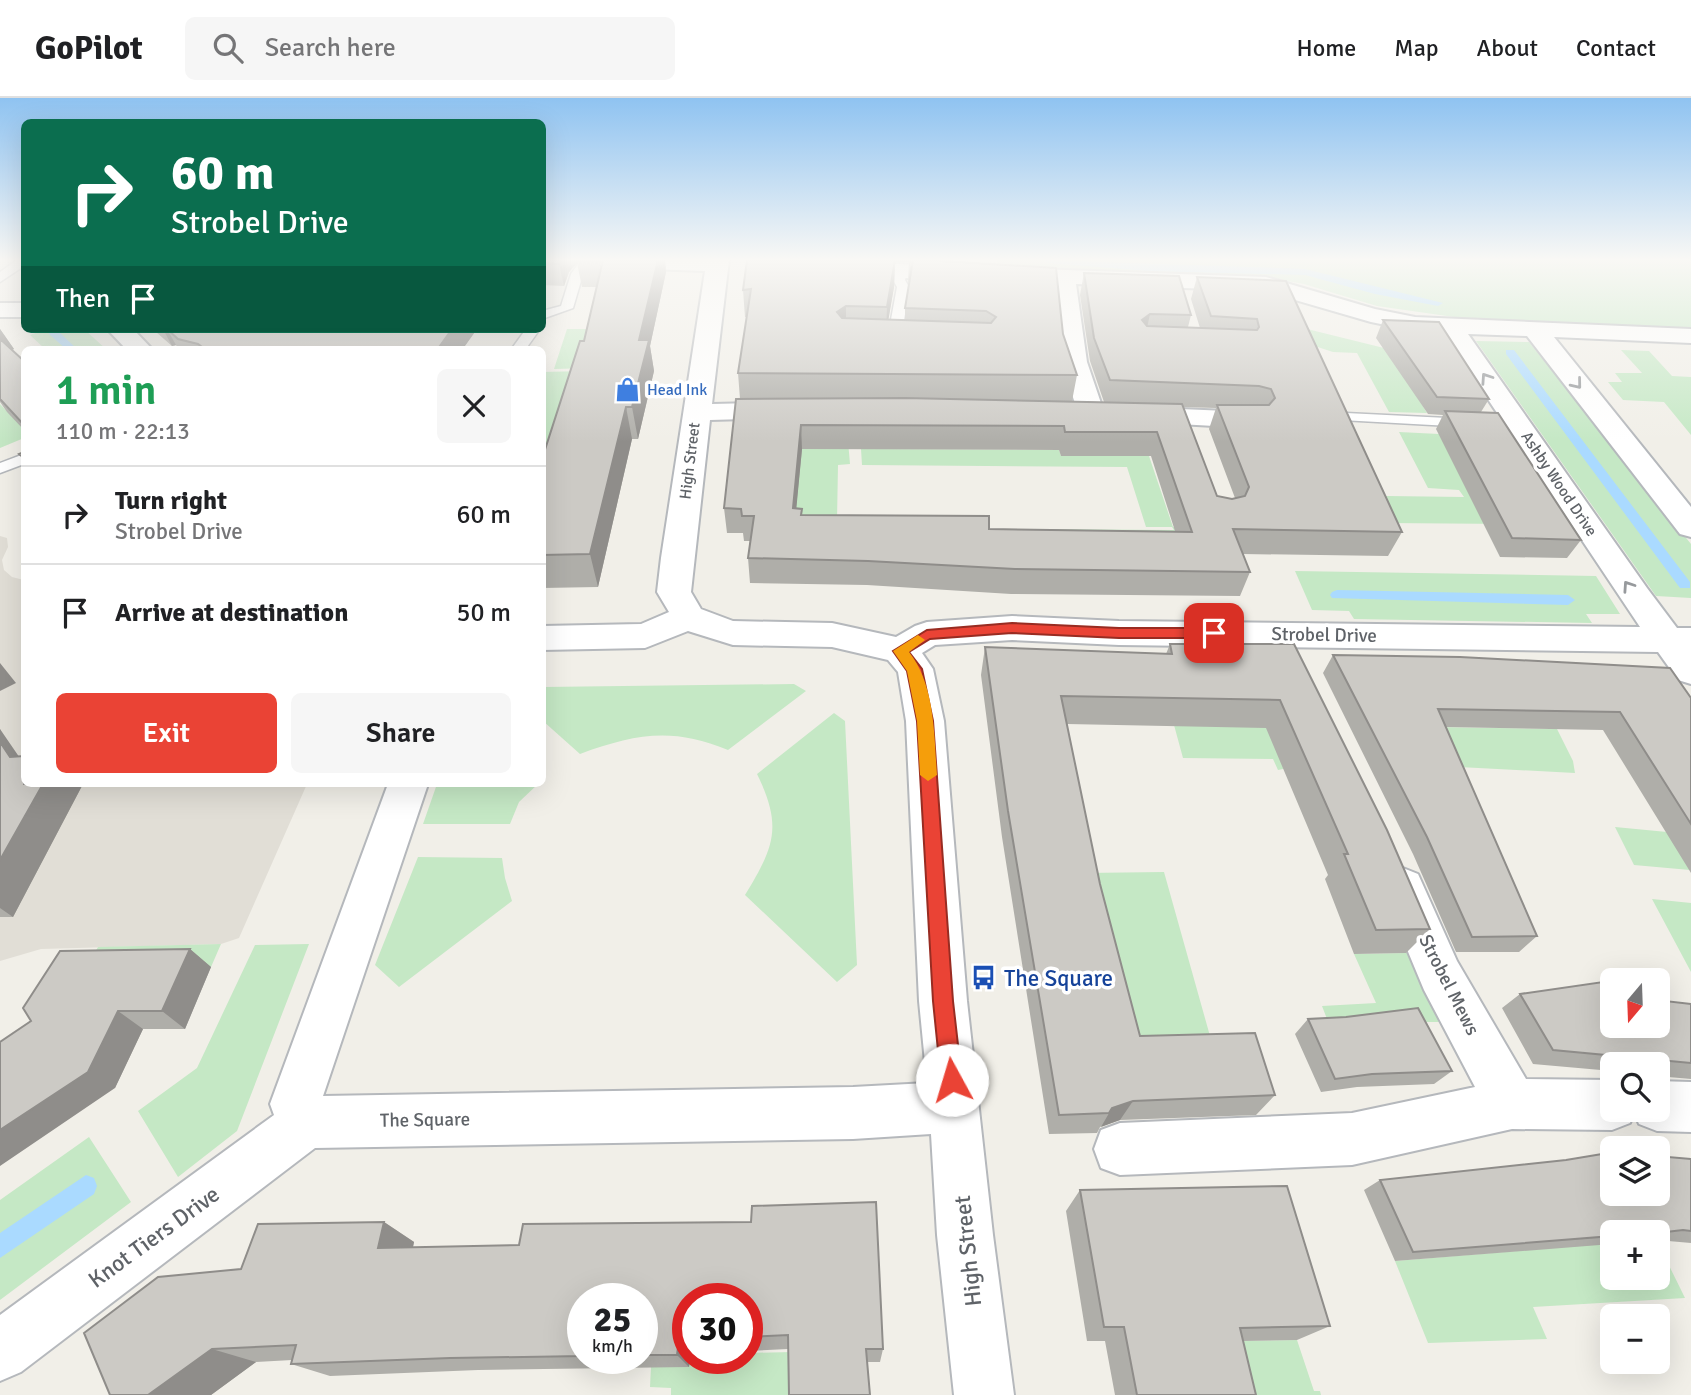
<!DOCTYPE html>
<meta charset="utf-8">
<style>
:root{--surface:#fff;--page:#f6f6f6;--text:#202124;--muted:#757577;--line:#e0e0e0;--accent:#ea4335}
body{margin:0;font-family:Signika,sans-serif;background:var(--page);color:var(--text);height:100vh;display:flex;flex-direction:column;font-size:26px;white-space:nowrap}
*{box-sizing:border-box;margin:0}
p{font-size:23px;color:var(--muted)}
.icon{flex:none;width:38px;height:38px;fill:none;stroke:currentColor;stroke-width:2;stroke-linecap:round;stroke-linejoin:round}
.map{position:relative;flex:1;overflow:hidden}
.drawer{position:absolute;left:21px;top:248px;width:525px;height:441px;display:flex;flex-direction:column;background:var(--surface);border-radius:10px;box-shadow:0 7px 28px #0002}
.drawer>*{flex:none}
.hud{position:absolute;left:21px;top:21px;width:525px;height:214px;border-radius:10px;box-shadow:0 7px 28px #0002;background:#0b6e4f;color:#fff;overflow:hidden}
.needle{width:46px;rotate:199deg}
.fabs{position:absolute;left:1600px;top:870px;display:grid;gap:14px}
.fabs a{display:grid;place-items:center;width:70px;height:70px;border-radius:10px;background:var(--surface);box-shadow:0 7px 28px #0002;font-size:35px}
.speed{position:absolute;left:567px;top:1185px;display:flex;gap:14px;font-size:35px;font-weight:700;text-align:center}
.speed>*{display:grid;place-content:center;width:91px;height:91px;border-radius:50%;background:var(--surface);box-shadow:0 7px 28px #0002;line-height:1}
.speed small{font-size:18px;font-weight:400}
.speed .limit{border:10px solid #d22;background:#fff;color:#111}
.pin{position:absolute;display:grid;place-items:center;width:60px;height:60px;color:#fff;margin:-30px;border-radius:14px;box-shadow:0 4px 10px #0006}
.me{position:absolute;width:77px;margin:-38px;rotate:354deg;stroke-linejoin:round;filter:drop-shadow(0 0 5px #0008)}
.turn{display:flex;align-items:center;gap:24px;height:147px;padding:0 35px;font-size:32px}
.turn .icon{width:91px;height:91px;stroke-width:2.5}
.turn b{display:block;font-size:49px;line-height:60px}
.then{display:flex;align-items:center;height:66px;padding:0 35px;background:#0003;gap:14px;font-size:26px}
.round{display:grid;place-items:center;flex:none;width:74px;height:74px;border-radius:10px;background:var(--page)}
.headline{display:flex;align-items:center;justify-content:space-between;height:119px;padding:0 35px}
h1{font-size:42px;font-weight:600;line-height:52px;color:#1e9e55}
.primary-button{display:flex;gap:14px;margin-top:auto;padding:14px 35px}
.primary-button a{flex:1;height:80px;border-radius:10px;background:var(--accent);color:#fff;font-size:28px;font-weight:600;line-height:80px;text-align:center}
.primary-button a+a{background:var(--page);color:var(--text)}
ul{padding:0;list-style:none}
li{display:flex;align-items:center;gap:21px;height:98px;padding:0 35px;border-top:2px solid var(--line)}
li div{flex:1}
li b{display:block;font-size:26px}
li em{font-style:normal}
header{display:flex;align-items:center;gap:42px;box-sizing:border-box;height:98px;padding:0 35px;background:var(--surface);border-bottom:2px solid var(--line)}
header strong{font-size:33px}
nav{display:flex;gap:38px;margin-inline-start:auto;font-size:24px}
.search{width:490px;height:63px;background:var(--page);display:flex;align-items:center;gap:18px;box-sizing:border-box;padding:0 24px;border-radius:10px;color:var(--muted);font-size:26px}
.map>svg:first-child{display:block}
.education{fill:#e1ded6}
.green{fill:#c5e8c5}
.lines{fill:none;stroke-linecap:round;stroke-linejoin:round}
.stream{fill:#aadaff;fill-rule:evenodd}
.lane-casing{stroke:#b5b8bc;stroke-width:3}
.street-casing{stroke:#b5b8bc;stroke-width:4}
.lane{fill:#fff;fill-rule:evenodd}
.street{fill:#fff;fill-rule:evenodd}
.wall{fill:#afaea9;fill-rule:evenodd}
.shaded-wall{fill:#8f8d8a}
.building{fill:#cccac5;stroke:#8f8d8a;stroke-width:2;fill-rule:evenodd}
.oneway{stroke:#979a9d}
.route{fill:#ea4335;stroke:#982c22;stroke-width:2}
.slow{fill:#f59e0b}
.labels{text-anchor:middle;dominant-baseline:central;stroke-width:7;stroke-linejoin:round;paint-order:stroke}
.far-shop-label{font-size:16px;fill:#366cbe;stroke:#fff;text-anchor:start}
.far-street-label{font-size:16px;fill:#5f6368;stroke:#fff}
.street-label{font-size:19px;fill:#5f6368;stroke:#fff}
.near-transit-label{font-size:23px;fill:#164399;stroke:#fff;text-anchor:start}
.near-street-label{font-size:23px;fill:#5f6368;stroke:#fff}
</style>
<header>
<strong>GoPilot</strong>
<div class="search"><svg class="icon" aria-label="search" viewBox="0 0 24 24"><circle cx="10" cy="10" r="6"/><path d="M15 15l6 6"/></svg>Search here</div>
<nav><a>Home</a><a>Map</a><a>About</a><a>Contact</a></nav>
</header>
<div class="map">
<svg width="1691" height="1297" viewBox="0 0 1691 1297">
<rect width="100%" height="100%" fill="#f1efe8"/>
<path class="education" d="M0 438 7 440 8 449 2 462 4 472 12 479 24 482V686H307L239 840 221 846 41 851 0 863Z"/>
<path class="green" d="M997 162H1691V231L1475 222 1377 208 1304 186 1259 178 1027 169 997 167Z
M1296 220 1305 223 1299 229 1388 251 1427 315 1389 314 1357 255 1333 254 1290 240Z
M46 231H84L107 252H46L30 237Z
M567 231H609L591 270 554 271Z
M1476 243 1529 244 1691 446V500L1656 498Z
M1621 252 1649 253 1672 278 1691 279V337L1664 304 1623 302 1608 284H1622L1615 275H1642Z
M585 273 543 396 542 274Z
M0 306 24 331V340L0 350Z
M1399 334 1439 336 1512 426 1385 425 1310 397 1464 399 1459 392 1428 390Z
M787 343H848L850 366 838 367 837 423 801 446Z
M861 351 1059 352 1061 358H1149L1173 429H1215L1016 458 1015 431 1174 432 1172 429H1146L1127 369 862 367Z
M1295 473 1596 478 1620 516H1586L1592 525 1354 521 1349 513 1312 512Z
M794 586 806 593 728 652C672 629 635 636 580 656L543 623V589Z
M834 615 845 623 857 867 837 884 745 797C774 749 783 729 757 676Z
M1174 627 1308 629 1283 671 1278 672 1273 661 1183 660Z
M1434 629 1557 631 1573 663 1575 675 1440 668Z
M437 686H538L519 704 510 726H423Z
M1615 729 1667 734 1690 772 1634 767Z
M418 759 502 760 505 780 512 803 399 889 375 867Z
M1164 774 1210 938 1122 941 1083 775Z
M1652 801 1691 805V874Z
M221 846 211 869 85 872 98 849Z
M309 846 237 1033 178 1079 138 1013 197 970 255 847Z
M1407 855 1439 924H1402L1332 934 1322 908 1376 905 1354 856Z
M89 1039 131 1104 0 1202V1102Z
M1657 1143 1685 1200 1533 1209 1547 1241 1428 1245 1395 1163 1612 1145V1180H1657Z
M1297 1242 1314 1293H1320L1321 1297H1225L1197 1244Z
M792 1254 793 1297H671V1290L650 1289 651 1269 690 1260H747V1255Z"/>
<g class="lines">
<path class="stream" d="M1044 162 1305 171 1443 205 1438 208 1375 196 1305 177 1150 173 1048 165Z
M49 232H57L78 252H67L49 236Z
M1506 252H1514L1690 484V490H1680L1506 256Z
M1337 492 1568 497 1575 502 1568 507 1332 500 1330 497 1332 494Z
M86 1077 94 1080 97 1088 94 1096 0 1160V1135Z"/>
<defs>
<path id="lane" d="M17 162H24V168L0 184V174Z
M581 162H593L583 176 573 210 542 221V213L561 208 571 176Z
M901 170 907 174 905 182 909 189 901 243 894 247 887 243 897 189 893 182 897 171Z
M526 231H540L525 252H515L513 249Z
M1346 315 1468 321 1475 325 1468 329 1341 322 1339 319Z
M24 356V366L0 375V365Z"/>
<path id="street" d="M581 162H729L712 306 788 304 798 306 801 312 798 318 788 320 710 322 691 494 701 511 733 523 832 525 896 539 915 528 927 524 1012 518 1119 523 1640 529 1443 234 1415 233 1371 224 1264 193 1076 186 1087 264 1104 314 1101 320 1091 322 1081 320 1078 314 1061 264 1053 185 842 178 834 176 831 171 834 166 842 164 1266 179 1375 211 1415 219 1691 231V245L1554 239 1691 409V439L1680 436 1527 238 1468 236 1647 490 1677 530H1691V586L1678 582 1658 554 1119 547 1012 542 935 547 922 555 933 571 944 623 967 903 993 1137 1014 1297H954L937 1137 931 1036 853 1041 315 1050 21 1274 0 1283V1217L274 1017 270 1006 388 686H428L323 998 853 989 927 985 919 903 906 623 898 574 888 562 832 549 733 547 688 533 645 550 542 552V528L641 526 669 514 657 494 661 460 705 173 592 169 584 167Z
M0 205H24V219H0Z
M107 231H133L153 252H127Z
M1135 309 1250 314 1260 316 1264 322 1260 328 1250 330 1125 323 1121 317 1125 311Z
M1403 770 1418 776 1457 863 1526 981 1612 982V1012H1657V983L1691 984V1034L1657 1033 1639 1026 1634 1015 1630 1025 1612 1032 1512 1031 1352 1067 1120 1077 1101 1070 1094 1051 1101 1032 1120 1025 1352 1015 1475 989 1424 892 1381 789 1388 776Z"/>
</defs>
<use href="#lane" class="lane-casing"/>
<use href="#street" class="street-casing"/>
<use href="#lane" class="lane"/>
<use href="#street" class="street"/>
</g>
<path class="wall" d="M542 162H665L666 174 650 248 654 273 638 341H632L598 489 542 490V361L584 243 596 189H582L577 165 569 174 564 188 542 187Z
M747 162H942V163L1063 236 1077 277 1072 303 1104 304 1090 263 1080 197 1084 175 1191 217 1188 229 1200 230 1191 201 1197 179 1286 183 1402 434 1388 458 1243 456 1250 474 1240 498 1011 496 867 487 750 485 748 460 750 443H744L743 435H727L724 410 740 301 738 275 747 219H745L743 192ZM895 164H909L908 182 909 185 905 210V222L888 221 894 189ZM1183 309 1216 310 1209 331 1235 400 1232 401 1217 398ZM802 351 1059 352 1061 358H1151L1175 433 989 431 802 417V411L796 410Z
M1383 222 1489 301 1481 314 1581 442 1567 460 1500 459 1436 331 1443 317 1428 316 1376 240Z
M0 231 14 251 12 252 24 263V332L7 314 0 304Z
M155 231H477L462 252H179L176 247 172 248 156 234Z
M1170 546H1294L1430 831 1406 855 1354 856 1325 781 1328 777 1266 630 1067 626 1100 786 1140 938 1275 997 1256 1017 1120 1022 1100 1029 1097 1035 1049 1036 1002 739 981 577 985 549 1166 556Z
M1333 557 1691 600V775L1603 632 1446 629 1537 838 1519 854H1456L1413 756 1323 575Z
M0 631 24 686H83L13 819H0Z
M190 851 211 869 185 931H143L115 990 0 944Z
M1520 896 1609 897 1691 906V981L1657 978V966H1612V973L1533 966 1502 910Z
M1308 921 1452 973 1434 986 1357 989 1321 994 1295 936Z
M1691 1061V1145L1657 1142V1134H1612V1146L1395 1163 1364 1092 1380 1082Z
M1080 1092 1330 1228 1297 1242 1243 1243 1256 1297H1115L1105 1243H1087L1066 1113Z
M876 1104 883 1251 880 1264H867L870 1297H789L788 1251 747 1253V1200H688V1260H690L689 1269 478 1272 330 1278 291 1266 292 1262 256 1264 211 1297H110L84 1235 158 1179 241 1171 258 1126 384 1124 414 1144 413 1150 519 1147 523 1126 751 1124 752 1108ZM583 1200H642V1260H583Z"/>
<path class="shaded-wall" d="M561 162H576L577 165 569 174 564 188 559 166Z
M658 162H665L666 174 650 248 654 273 638 341 632 309 639 242Z
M895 163 894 189 886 236 887 209Z
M846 208V236L837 214Z
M1150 216 1145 239 1142 222Z
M0 231 14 251 6 254 0 246Z
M163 231H217H167L176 247 172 248Z
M452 231H477L462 252H437Z
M626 309 632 341 598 489 590 456Z
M801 327 802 351 794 435 793 410Z
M0 565 16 585 0 593Z
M0 631 24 666 10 659 0 644Z
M43 686H83L13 819 0 810V762Z
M190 851 211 869 185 931 162 913Z
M118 913 143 931 115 990 0 1068V1032Z
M1133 1003 1120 1022 1101 1029 1112 1010Z
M384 1124 414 1144 408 1169 378 1150Z
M679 1241 688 1252V1260H690L689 1269 677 1257Z
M212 1251 256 1264 211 1297H148Z"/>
<path class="building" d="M542 162H561L559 166 542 165Z
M603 162H658L639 242H649L632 309H626L590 456 542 457V361L580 243H584Z
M747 162H895L887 209 846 208 837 214 842 220 991 225 996 219 986 213 905 210 913 162H941V163L1056 170 1063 236 1077 277 738 275 751 191 743 192Z
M1084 175 1179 178 1191 217 1150 216 1142 222 1147 228 1257 232 1259 229 1257 221 1211 218 1197 179 1286 183 1402 434 1233 431 1250 474 1015 471 868 463 748 460 754 418H742L741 411 724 410 736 301 905 300 1182 306 1217 398 1232 401 1245 398 1249 389 1217 307H1269L1275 300 1271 291 1259 288 1110 282 1094 240ZM801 327 1064 328 1065 334H1157L1192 434 989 431V418L801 417 802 411 793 410Z
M1383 222 1439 224 1489 301 1437 299Z
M167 231H452L437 252H206L198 246 178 241Z
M0 241 24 263V327L0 301Z
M1445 313 1498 315 1581 442 1512 440Z
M24 354V360L19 356Z
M1170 546H1294L1387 732 1430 831 1376 832 1344 756H1348L1280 602 1061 598 1100 786 1140 938 1255 935 1275 997 1133 1003 1112 1010 1109 1015 1059 1017 1008 713 985 549 1172 556Z
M1333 557 1460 559 1670 570 1691 600V726L1620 614 1438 611 1537 838 1472 839 1427 739Z
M0 644 10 659 24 658V686H43L0 762Z
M190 851 162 913H118L88 974 0 1032V944L31 923 23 910 60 853Z
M1603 884 1609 897H1612V928H1657V902L1691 906V965L1553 952 1520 896Z
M1418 910 1452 973 1372 976 1335 981 1308 921 1346 919Z
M1608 1055H1612V1096H1657V1058L1691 1061V1133L1683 1132 1657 1135 1612 1134V1138L1413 1154 1380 1082 1566 1062Z
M1287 1088 1330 1228 1240 1230 1256 1297H1137L1124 1229H1104L1080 1092Z
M876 1104 883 1251H866L870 1297H789L788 1237 747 1239V1200H688V1241H679L677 1257H642V1200H583V1258L450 1260 291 1266 296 1247 212 1251 148 1297H110L84 1235 158 1179 241 1171 258 1126 384 1124 378 1150 519 1147 523 1126 751 1124 752 1108Z"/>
<defs><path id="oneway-chevron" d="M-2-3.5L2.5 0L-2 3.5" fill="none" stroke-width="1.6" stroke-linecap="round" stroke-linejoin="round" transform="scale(1.75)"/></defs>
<g class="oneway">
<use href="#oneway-chevron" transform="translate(1486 280) rotate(-124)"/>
<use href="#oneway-chevron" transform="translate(1577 286) rotate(51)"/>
<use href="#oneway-chevron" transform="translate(1628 488) rotate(-124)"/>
</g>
<linearGradient id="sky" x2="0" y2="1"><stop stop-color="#8fc3f1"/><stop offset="0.47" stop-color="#f9f8f5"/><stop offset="1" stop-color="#f9f8f5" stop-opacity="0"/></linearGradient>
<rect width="1691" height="344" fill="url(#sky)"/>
<path class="route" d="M1012 525 1119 530H1214L1221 535 1214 540H1119L1012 535 930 541 909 554 922 571 933 623 953 903 962 982 959 990 952 993 945 990 941 982 933 903 917 623 907 573 893 553 927 532Z"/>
<path class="slow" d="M918 537 925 542 909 554C935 587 934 636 937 677L928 683 920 677 917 623 907 573 893 553Z"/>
<defs>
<symbol id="shop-bare" viewBox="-9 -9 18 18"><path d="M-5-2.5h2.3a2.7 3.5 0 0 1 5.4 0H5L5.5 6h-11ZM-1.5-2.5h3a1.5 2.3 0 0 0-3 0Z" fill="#3f7fe0" stroke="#fff" stroke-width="2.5" paint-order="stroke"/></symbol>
<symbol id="bus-bare" viewBox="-9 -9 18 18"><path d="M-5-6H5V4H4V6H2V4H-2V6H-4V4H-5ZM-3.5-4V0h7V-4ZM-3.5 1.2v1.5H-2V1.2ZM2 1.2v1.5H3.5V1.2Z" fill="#1a4fb4" stroke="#fff" stroke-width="2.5" paint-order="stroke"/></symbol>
</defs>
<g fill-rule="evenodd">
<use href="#shop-bare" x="610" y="274" width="35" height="35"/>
<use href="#bus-bare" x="966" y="862" width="35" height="35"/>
</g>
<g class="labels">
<g class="far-shop-label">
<text x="647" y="292">Head Ink</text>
</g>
<g class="far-street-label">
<text transform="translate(690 363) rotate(-83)">High Street</text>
<text transform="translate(1559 386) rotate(56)">Ashby Wood Drive</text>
</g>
<g class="street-label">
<text transform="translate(1324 537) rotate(1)">Strobel Drive</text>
<text transform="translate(1449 887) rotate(63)">Strobel Mews</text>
<text transform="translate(425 1022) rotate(-1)">The Square</text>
</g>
<g class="near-transit-label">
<text x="1004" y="880">The Square</text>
</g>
<g class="near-street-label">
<text transform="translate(154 1139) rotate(-36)">Knot Tiers Drive</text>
<text transform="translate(968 1153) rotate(-96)">High Street</text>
</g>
</g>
</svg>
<div class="fabs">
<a><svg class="needle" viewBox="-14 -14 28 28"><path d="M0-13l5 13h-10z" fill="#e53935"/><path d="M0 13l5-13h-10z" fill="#757577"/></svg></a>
<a><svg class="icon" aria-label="search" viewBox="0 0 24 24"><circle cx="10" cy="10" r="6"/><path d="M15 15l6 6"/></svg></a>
<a><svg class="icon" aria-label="layers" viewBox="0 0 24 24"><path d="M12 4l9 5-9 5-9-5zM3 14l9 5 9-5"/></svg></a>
<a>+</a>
<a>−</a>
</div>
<div class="speed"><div>25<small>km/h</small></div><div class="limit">30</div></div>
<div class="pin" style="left:1214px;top:535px;background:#d93025"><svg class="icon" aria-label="arrive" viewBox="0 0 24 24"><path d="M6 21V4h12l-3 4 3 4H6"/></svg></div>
<svg class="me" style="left:952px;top:982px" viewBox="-20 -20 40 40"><circle r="19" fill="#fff"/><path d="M0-13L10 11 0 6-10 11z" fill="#ea4335"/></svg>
<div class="hud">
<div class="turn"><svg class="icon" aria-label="right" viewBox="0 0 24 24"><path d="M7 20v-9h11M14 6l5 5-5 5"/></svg><div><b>60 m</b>Strobel Drive</div></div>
<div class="then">Then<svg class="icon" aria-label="arrive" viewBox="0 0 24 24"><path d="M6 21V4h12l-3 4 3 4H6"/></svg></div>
</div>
<section class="drawer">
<div class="headline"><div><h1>1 min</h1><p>110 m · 22:13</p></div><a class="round"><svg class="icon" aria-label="close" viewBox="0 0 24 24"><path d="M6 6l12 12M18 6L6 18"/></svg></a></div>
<ul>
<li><svg class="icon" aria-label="right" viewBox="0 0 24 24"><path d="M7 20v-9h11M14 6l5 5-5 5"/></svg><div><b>Turn right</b><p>Strobel Drive</p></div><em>60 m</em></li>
<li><svg class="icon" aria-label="arrive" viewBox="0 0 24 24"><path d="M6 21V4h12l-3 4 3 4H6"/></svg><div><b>Arrive at destination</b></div><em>50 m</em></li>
</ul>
<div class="primary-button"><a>Exit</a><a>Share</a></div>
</section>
</div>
